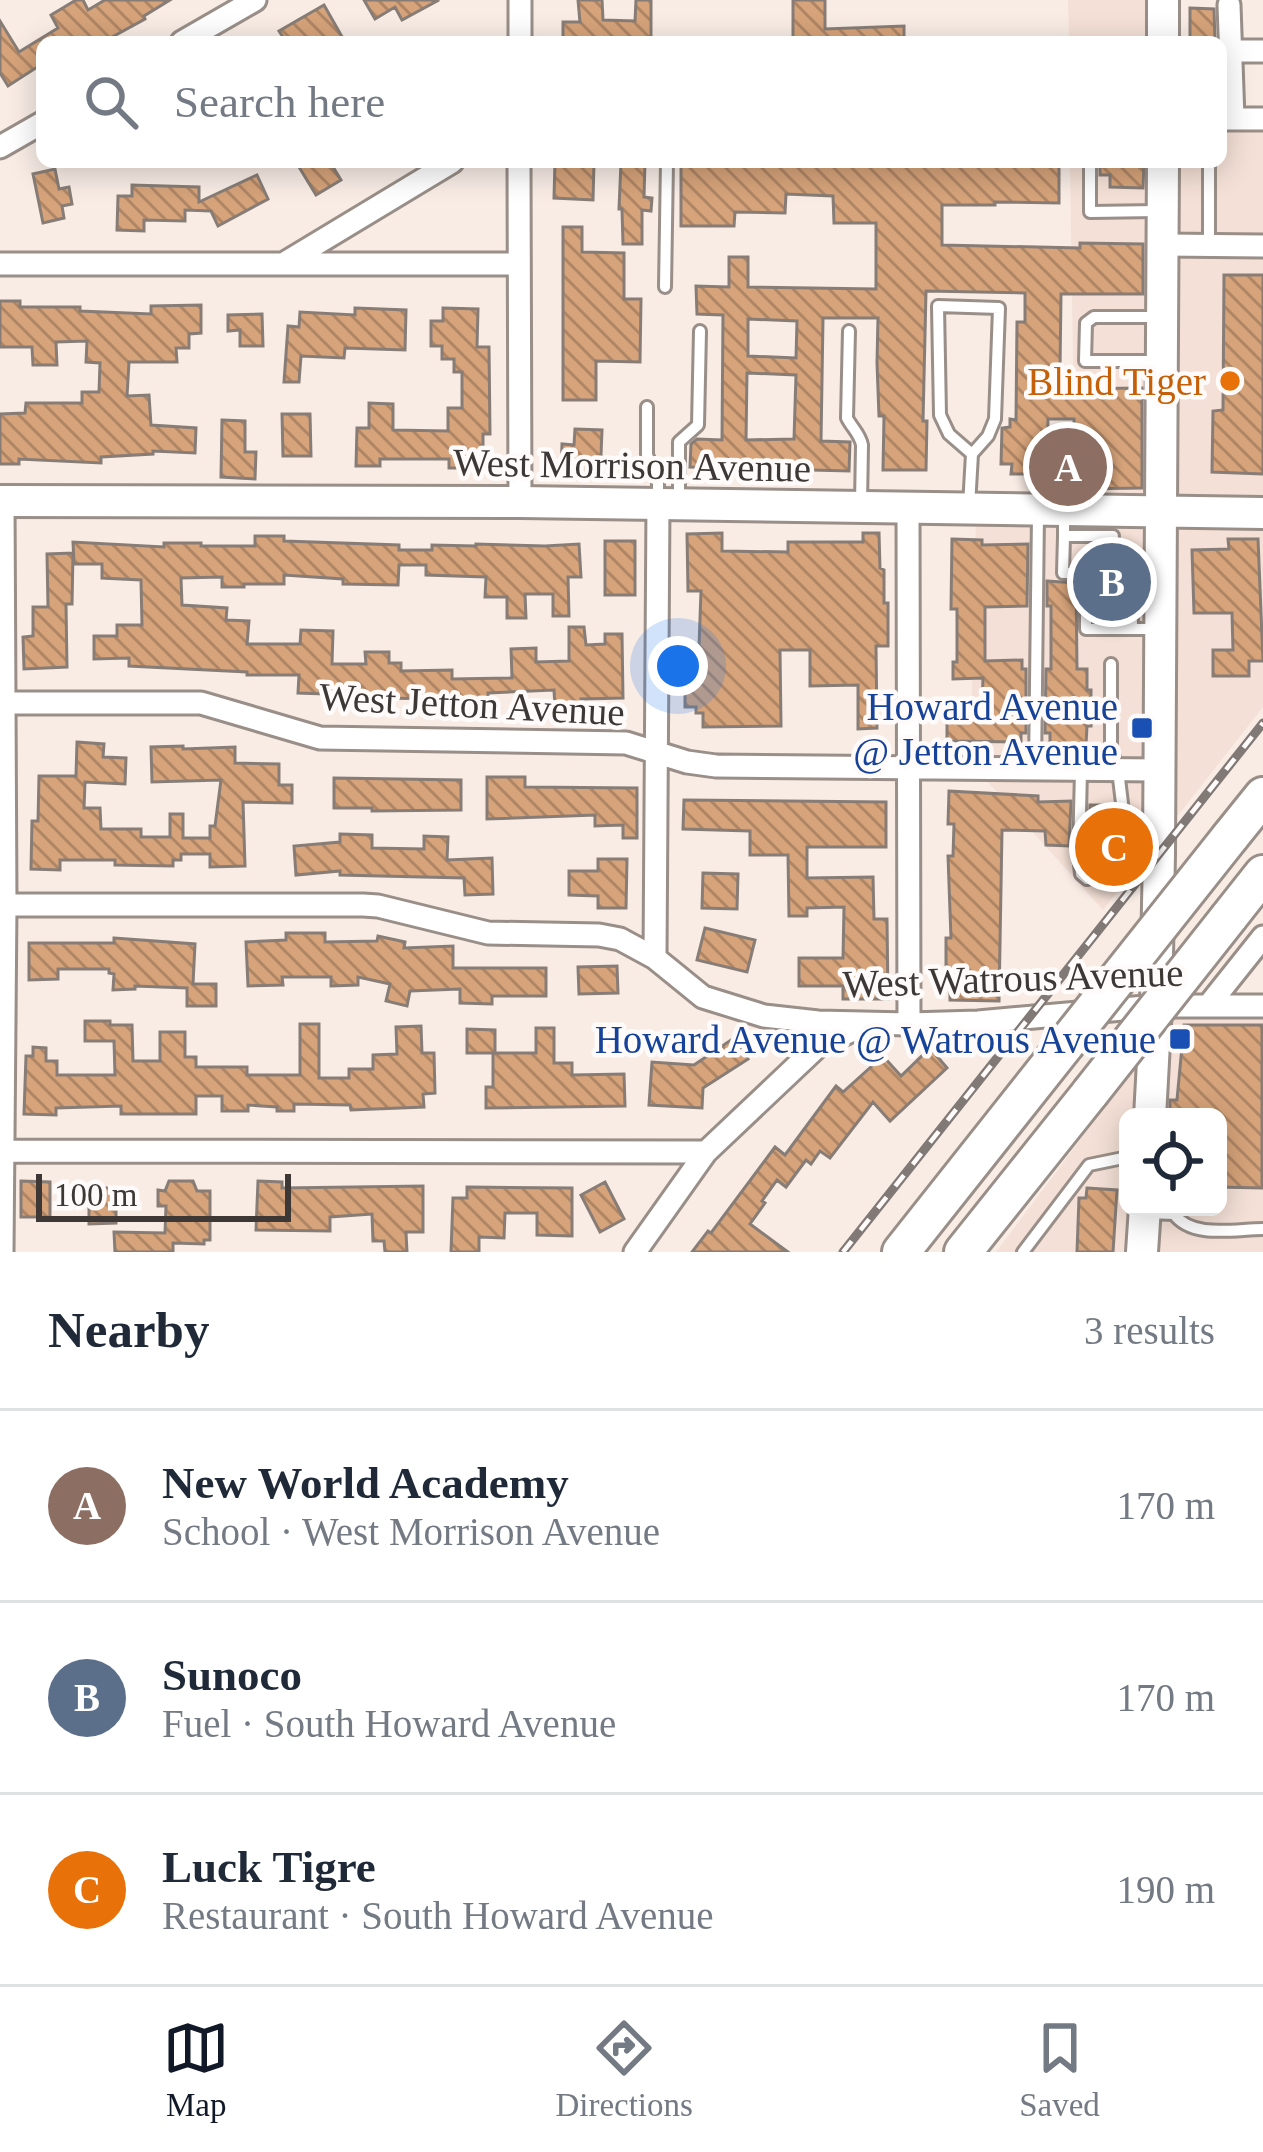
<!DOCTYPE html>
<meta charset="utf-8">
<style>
:root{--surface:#fff;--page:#f6f6f7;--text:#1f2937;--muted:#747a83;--line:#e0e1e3;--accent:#111827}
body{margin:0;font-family:"Times New Roman",serif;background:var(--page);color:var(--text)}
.controls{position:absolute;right:36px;bottom:36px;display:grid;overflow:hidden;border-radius:18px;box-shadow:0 6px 30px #0003}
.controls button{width:108px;height:108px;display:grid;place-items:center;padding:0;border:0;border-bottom:3px solid var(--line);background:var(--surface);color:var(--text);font:60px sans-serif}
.scale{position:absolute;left:36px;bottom:30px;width:255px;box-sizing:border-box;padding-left:12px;border:6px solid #3d3835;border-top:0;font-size:33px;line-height:42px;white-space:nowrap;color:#3d3835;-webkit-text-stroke:9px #fefbfa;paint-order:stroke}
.you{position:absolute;left:678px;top:666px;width:42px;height:42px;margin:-30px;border:9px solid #fff;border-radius:50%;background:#1a73e8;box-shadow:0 0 0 18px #1a73e833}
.badge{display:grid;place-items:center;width:78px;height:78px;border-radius:50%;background:var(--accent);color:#fff;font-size:39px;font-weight:700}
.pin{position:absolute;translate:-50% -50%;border:6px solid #fff;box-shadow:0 3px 12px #0006}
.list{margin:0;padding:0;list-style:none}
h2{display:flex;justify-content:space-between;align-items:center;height:156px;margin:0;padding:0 48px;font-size:51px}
h2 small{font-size:39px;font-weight:400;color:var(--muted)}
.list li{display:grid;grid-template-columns:78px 1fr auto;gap:36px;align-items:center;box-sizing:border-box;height:192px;padding:0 48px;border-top:3px solid var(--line)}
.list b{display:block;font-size:45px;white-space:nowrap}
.list p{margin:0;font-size:39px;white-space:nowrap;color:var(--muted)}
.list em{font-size:39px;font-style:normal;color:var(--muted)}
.icon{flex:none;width:66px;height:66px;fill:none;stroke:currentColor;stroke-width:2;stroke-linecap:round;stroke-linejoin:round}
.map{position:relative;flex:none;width:1263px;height:1252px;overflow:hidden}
.search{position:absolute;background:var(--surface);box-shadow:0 6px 30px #0003;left:36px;right:36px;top:36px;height:132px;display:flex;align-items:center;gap:30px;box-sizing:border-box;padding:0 42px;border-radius:18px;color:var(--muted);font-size:45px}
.sheet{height:732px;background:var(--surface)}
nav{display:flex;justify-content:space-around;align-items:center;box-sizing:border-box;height:168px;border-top:3px solid var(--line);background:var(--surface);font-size:33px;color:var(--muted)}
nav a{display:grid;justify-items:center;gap:6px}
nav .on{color:var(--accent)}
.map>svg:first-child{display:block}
</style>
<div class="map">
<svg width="1263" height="1252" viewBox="0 0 1263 1252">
<defs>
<pattern id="building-back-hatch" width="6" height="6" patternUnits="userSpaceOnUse" patternTransform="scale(3)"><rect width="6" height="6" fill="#d6a37a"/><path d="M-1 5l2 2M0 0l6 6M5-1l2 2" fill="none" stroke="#af8665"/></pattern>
</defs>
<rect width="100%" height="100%" fill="#f8ece5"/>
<!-- built -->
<path fill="#f4e0d6" d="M 1068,0 L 1154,0 L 1154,42 L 1069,42 Z
M 1221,128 L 1263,128 L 1263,236 L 1173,235 L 1172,162 L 1221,162 Z
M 1070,162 L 1154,162 L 1151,502 L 1075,501 Z
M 1172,255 L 1263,256 L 1263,504 L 1169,503 Z
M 976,519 L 1151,522 L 1151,760 L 970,759 Z
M 1169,522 L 1263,523 L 1263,707 L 1168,828 Z
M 985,779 L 1151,780 L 1150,850 L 1103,910 Z
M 1263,1015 L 1263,1252 L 1152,1252 L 1156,1207 L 1218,1207 L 1218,1117 L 1163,1117 L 1170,1016 Z
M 1144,1055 L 1141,1117 L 1128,1117 L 1128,1207 L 1135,1207 L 1133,1252 L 996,1252 Z"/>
<!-- building -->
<path fill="url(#building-back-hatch)" stroke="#877d76" stroke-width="3" fill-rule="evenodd" d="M 76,0 L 83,0 L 88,10 L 105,0 L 170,0 L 144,16 L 145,19 L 103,42 L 42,42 L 42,64 L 8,86 L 0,73 L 0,21 L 19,52 L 58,28 L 51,15 Z
M 364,0 L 439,0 L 402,20 L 395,7 L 375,19 Z
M 578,0 L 602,0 L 603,20 L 635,21 L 636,0 L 651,0 L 651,42 L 563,42 L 563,22 L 580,22 Z
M 793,0 L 825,0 L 825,29 L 904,26 L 904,42 L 793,42 Z
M 324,5 L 345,42 L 286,42 L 279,31 Z
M 1190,8 L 1214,9 L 1215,42 L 1190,42 Z
M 296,162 L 330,162 L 341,180 L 316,195 Z
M 555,162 L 594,163 L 593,200 L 554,198 Z
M 621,162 L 645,162 L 644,197 L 652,198 L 651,211 L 642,210 L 642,244 L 623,244 L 622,209 L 619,209 Z
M 681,162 L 1059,165 L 1059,203 L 995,202 L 995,205 L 942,205 L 942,245 L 1080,248 L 1080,243 L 1143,244 L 1143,294 L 1061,294 L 1060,369 L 1061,389 L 1142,388 L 1142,488 L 1075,489 L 1074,419 L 1048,419 L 1047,474 L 1011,474 L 1012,464 L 1001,464 L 1002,428 L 1010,427 L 1010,419 L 1016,420 L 1017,322 L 1025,322 L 1025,293 L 926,291 L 923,421 L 927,421 L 926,470 L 883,470 L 884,416 L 879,416 L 877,363 L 878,318 L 823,318 L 821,441 L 850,442 L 849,471 L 690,467 L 691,444 L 697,439 L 722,440 L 723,315 L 697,314 L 696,286 L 729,287 L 729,257 L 748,257 L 748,287 L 876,289 L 876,223 L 834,223 L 833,196 L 786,194 L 785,213 L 735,212 L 734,226 L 681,226 ZM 748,319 L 797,321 L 796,358 L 748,356 ZM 747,373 L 796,375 L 794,439 L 746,440 Z
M 1100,162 L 1144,162 L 1143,188 L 1110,187 L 1110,175 L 1100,175 Z
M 55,169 L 59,189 L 69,187 L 72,204 L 62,206 L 64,218 L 43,223 L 33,174 Z
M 257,175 L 268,199 L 218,226 L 211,211 L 185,210 L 185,221 L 144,220 L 144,231 L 117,230 L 118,196 L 132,196 L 132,185 L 199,187 L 199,202 Z
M 563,227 L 582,227 L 582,252 L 624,253 L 624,299 L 641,299 L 640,362 L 596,361 L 596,400 L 563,400 Z
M 1224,275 L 1263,275 L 1263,474 L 1212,472 L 1213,411 L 1223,410 Z
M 0,301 L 20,301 L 20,307 L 80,307 L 80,311 L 151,314 L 151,306 L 201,305 L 201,333 L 189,334 L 189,348 L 176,348 L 177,362 L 129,362 L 127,396 L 149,395 L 151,425 L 196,428 L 195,453 L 153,451 L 153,454 L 101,457 L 101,463 L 19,459 L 19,464 L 0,464 L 0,414 L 25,413 L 26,403 L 82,403 L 82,392 L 99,392 L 100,363 L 86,362 L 87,341 L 56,342 L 57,365 L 33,365 L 32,347 L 0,347 Z
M 355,308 L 406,310 L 405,350 L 345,348 L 344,358 L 301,356 L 299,382 L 284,382 L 288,326 L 299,327 L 300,312 L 355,315 Z
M 443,308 L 478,309 L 477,347 L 489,347 L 490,434 L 483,434 L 483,468 L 449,468 L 449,459 L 380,459 L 380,466 L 356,466 L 357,428 L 369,428 L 369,403 L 393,404 L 393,430 L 448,431 L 448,408 L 462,408 L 462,372 L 454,372 L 454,359 L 442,359 L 442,346 L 431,346 L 431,321 L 443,321 Z
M 262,314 L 263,346 L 240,346 L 240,330 L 228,331 L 228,315 Z
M 282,414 L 310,414 L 311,456 L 283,456 Z
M 222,420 L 245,421 L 245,452 L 256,452 L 255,479 L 221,477 Z
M 575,429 L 602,430 L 600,480 L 561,478 L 562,444 L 574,445 Z
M 722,533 L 722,551 L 788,552 L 788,542 L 863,542 L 863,533 L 879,533 L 880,568 L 884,570 L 884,603 L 888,603 L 888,646 L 876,646 L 877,728 L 858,729 L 858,685 L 810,686 L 810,650 L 780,650 L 781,726 L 703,727 L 703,713 L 696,713 L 696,707 L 685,707 L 685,680 L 696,680 L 698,674 L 701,591 L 688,591 L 687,534 Z
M 255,536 L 284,536 L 284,541 L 399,545 L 399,550 L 432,550 L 432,545 L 476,546 L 476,544 L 545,546 L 579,544 L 581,577 L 568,577 L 569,616 L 553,616 L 553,594 L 525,594 L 526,618 L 507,618 L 507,597 L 485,597 L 486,577 L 426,575 L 426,565 L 399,565 L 398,585 L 343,584 L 343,579 L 284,575 L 284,584 L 244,584 L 244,587 L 222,587 L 222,577 L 181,578 L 182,605 L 227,608 L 226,620 L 249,621 L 247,644 L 300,644 L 301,630 L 333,631 L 332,664 L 366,664 L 365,652 L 389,652 L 389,663 L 401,663 L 401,671 L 452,670 L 452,679 L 512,678 L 511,649 L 536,648 L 536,662 L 569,661 L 569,627 L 584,627 L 586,645 L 605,644 L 605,634 L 622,634 L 623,698 L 581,699 L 581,707 L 555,708 L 554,690 L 488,693 L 488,699 L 355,698 L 355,695 L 298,693 L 299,675 L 247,675 L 247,672 L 129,666 L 129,658 L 94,659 L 94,636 L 117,636 L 117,625 L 142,625 L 141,580 L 102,578 L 102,564 L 74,564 L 73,542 L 164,547 L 164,543 L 201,543 L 201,546 L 255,546 Z
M 952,539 L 982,540 L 982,545 L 1028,544 L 1027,606 L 985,607 L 985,661 L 1022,660 L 1022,669 L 1026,669 L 1026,733 L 1021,733 L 1021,742 L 947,741 L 947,706 L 982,707 L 983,678 L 953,679 L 953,662 L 957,662 L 957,609 L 951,609 Z
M 1228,539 L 1258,539 L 1263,661 L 1249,661 L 1249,676 L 1213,676 L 1213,650 L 1233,650 L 1232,613 L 1194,613 L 1192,550 L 1229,549 Z
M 605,541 L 635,541 L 635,595 L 605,595 Z
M 1096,551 L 1122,551 L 1122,619 L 1096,619 Z
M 73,553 L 72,604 L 66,604 L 67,667 L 24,669 L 23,637 L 33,636 L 33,607 L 48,607 L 47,554 Z
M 1047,581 L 1076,583 L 1077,669 L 1087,669 L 1087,690 L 1091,690 L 1091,726 L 1087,726 L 1086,745 L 1050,744 L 1050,733 L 1045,733 L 1046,669 L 1051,669 L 1051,606 L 1047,606 Z
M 77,742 L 104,744 L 103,757 L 126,758 L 125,784 L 85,782 L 84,808 L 100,808 L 101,829 L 141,829 L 141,837 L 170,837 L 170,814 L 183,814 L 183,838 L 210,838 L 210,826 L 215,826 L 221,780 L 152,782 L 151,747 L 183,746 L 183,749 L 235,747 L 235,763 L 279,764 L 279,785 L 292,785 L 292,803 L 243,802 L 245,866 L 210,867 L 210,854 L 181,854 L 181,860 L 173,860 L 173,866 L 115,865 L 115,860 L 60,860 L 60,870 L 31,869 L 32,821 L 38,821 L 39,776 L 76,776 Z
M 487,777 L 525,777 L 525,787 L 637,788 L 637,838 L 623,838 L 623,825 L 595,826 L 595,815 L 487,819 Z
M 334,778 L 461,780 L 461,810 L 372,811 L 372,808 L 334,808 Z
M 949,791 L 1038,796 L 1038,802 L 1071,801 L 1069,846 L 1046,845 L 1045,831 L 1002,830 L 999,1001 L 950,1000 L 950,980 L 946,980 L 946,938 L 951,938 L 948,856 L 953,856 L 954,824 L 948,824 Z
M 684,800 L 886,802 L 886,847 L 807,847 L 807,878 L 873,877 L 874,919 L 887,919 L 888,999 L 843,999 L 843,986 L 799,986 L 799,958 L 843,958 L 844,907 L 807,908 L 807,916 L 789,916 L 788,855 L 750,855 L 750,831 L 683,829 Z
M 1090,805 L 1109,805 L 1109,827 L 1115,827 L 1117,844 L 1111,857 L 1097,856 L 1098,846 L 1089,846 Z
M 340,834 L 372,835 L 372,848 L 424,849 L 424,836 L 448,837 L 447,860 L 492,858 L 493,894 L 465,895 L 464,878 L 340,875 L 340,871 L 296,875 L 294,846 L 340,842 Z
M 598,859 L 627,859 L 626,908 L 598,908 L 598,896 L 569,895 L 569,871 L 598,871 Z
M 703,873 L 738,874 L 737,909 L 702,908 Z
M 705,928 L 755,940 L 747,972 L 697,960 Z
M 286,933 L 325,933 L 325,942 L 377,941 L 378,936 L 405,942 L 404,948 L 453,946 L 453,968 L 546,968 L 546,996 L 492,996 L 492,1004 L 460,1003 L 460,989 L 410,991 L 407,1006 L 386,1001 L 390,984 L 358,977 L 358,985 L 331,986 L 331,977 L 282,977 L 283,985 L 248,986 L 246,942 L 286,940 Z
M 114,938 L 195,944 L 193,984 L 216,984 L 216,1006 L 187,1006 L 187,988 L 135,986 L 135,989 L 113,990 L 114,974 L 109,973 L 109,969 L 58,969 L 58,979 L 29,980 L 29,943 L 114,943 Z
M 617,966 L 618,993 L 579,994 L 578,967 Z
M 85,1021 L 110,1021 L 110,1025 L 132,1025 L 133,1061 L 160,1061 L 160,1032 L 185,1032 L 185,1057 L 196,1057 L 196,1067 L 247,1067 L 247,1075 L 300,1075 L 300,1024 L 319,1024 L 319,1078 L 349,1078 L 349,1069 L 373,1069 L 373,1055 L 397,1054 L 396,1027 L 421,1026 L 422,1053 L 434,1053 L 435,1093 L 423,1094 L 424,1107 L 351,1110 L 350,1105 L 294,1104 L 294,1111 L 277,1111 L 277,1107 L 248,1105 L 248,1111 L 222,1111 L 222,1096 L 196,1096 L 196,1114 L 121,1114 L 121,1106 L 56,1108 L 56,1115 L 24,1114 L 26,1056 L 33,1056 L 33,1047 L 46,1048 L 46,1061 L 57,1061 L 57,1075 L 115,1075 L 114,1041 L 85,1041 Z
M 1184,1025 L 1262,1025 L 1262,1188 L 1218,1187 L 1218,1117 L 1170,1117 L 1170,1100 L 1177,1100 Z
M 536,1028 L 554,1028 L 554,1063 L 572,1063 L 572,1075 L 624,1074 L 625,1106 L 486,1108 L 486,1087 L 493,1087 L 493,1053 L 467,1053 L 467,1029 L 495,1030 L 495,1053 L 536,1053 Z
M 734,1038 L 748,1059 L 703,1088 L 702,1108 L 649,1105 L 652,1062 L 694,1065 Z
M 930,1048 L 947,1068 L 890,1121 L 873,1102 L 830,1158 L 820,1151 L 811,1164 L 806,1160 L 786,1187 L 777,1180 L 762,1201 L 765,1203 L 750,1224 L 788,1252 L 692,1252 L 708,1231 L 711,1233 L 775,1147 L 785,1155 L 836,1086 L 843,1092 L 883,1056 L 901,1076 Z
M 21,1181 L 50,1182 L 50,1217 L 21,1217 Z
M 169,1181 L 193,1181 L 197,1191 L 210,1191 L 210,1240 L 204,1240 L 204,1244 L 173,1243 L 173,1252 L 115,1252 L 114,1232 L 165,1233 L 166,1206 L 158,1206 L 158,1190 L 165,1191 Z
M 258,1181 L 282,1182 L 282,1188 L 423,1186 L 423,1232 L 406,1232 L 407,1252 L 385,1252 L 384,1241 L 373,1241 L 372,1214 L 330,1217 L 330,1231 L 256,1230 Z
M 605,1182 L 624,1219 L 600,1232 L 581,1195 Z
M 467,1187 L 572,1188 L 572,1236 L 537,1235 L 537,1213 L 505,1213 L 504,1238 L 479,1237 L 479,1252 L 451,1252 L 453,1198 L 467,1198 Z
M 89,1188 L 116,1188 L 116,1223 L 89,1224 Z
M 1087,1188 L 1117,1190 L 1113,1252 L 1077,1252 L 1079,1198 L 1086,1198 Z"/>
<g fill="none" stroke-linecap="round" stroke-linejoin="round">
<!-- lane casing -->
<g stroke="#998e88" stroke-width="16">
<path id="lane" d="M 1090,162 L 1090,212 L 1157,211
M 1209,162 L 1209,245
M 665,287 L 667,162
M 1157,317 L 1094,317 L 1086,323 L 1085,361 L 1158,361
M 849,331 L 847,418 C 852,428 860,434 862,445 L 861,504
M 647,407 L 647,455 L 658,480 L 658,502
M 679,499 L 679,442 L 698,425 L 700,331
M 969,506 L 972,454 L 988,436 L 995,419 L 999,308 L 938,306 L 940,415 L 949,434 L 972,454
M 1064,511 L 1064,536 L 1113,536
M 1064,536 L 1063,573 L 1086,573 L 1086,629 L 1156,629
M 1132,629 L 1131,561 L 1156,561
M 1035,769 L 1038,514
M 1081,770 L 1079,855 L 1081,874 L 1087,879 L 1107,874 L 1120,862 L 1127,845 L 1118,770 L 1111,748 L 1111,664
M 1147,1213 L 1174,1214 C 1192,1239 1235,1229 1263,1229
M 1023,1252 L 1089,1165 L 1128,1157"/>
</g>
<!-- street casing -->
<g stroke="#998e88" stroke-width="27">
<path id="street" d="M 1229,5 L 1233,119
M 182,42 L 255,0
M 520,42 L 520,0
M 1231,51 L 1263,51
M 1222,119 L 1263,119
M 0,147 L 42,123
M 519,162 L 520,502
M 1164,245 L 1263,246
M 0,264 L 519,264
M 283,264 L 452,162
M 908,508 L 909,1024
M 0,703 L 201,703 L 320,738 L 626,743 L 687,762 L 716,766 L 1159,770
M 0,905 L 363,905 L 378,906 L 488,933 L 599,935 L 620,939 L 655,958 L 703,997 L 764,1016 L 818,1022 L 909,1024 L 978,1022 L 1156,1006 L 1263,1006
M 655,958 L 658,505
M 1208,1006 L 1263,937
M 0,1151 L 706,1152
M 2,1252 L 5,905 L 3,501
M 635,1252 L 706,1152 L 818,1046 L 864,1025"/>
</g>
<!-- secondary casing -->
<g stroke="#998e88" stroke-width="36">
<path id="secondary" d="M 1163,42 L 1163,0
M 0,501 L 520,502 L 1263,513
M 1150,1117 L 1156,1006 L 1159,854 L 1163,162
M 1142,1252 L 1145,1207"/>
</g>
<!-- highway casing -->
<g stroke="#998e88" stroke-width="42">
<path id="highway" d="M 1230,837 L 1263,796
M 1229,917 L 1263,874
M 901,1252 L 1065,1045
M 963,1252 L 1090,1093"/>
</g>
<!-- lane -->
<use href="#lane" stroke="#fff" stroke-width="10"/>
<!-- street -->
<use href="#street" stroke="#fff" stroke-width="21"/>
<!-- secondary -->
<use href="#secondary" stroke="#fff" stroke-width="30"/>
<!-- highway -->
<use href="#highway" stroke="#fff" stroke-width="36"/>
<!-- rail casing -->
<g stroke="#817975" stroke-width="9">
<path id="rail" d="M 843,1252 L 1263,723"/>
</g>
<!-- rail -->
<use href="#rail" stroke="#fefbfa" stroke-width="4.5" stroke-dasharray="14" stroke-linecap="butt"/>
<!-- highway-bridge casing -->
<g stroke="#998e88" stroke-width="42" stroke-linecap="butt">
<path id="highway-bridge" d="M 1065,1045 L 1230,837
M 1090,1093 L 1229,917"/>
</g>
<!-- highway-bridge -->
<use href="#highway-bridge" stroke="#fff" stroke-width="36"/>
</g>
<!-- markers -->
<circle fill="#e8710a" stroke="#fefbfa" stroke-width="4.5" cx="1230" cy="381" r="12"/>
<g fill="#1a4fb4" stroke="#fefbfa" stroke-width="4.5">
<rect x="1130" y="716" width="24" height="24" rx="6"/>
<rect x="1168" y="1027" width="24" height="24" rx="6"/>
</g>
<g text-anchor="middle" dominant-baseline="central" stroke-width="9" stroke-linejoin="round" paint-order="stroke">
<!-- food labels -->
<g font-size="39" fill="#c56008" stroke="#fefbfa" text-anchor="end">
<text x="1206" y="381">Blind Tiger</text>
</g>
<!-- street labels -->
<g font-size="39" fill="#3d3835" stroke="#fefbfa">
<text transform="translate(632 465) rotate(1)">West Morrison Avenue</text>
<text transform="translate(472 704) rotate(3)">West Jetton Avenue</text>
<text transform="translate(1013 978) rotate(-2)">West Watrous Avenue</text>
</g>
<!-- transit labels -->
<g font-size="39" fill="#164399" stroke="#fefbfa" text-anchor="end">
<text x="1118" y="706">Howard Avenue<tspan x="1118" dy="45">@ Jetton Avenue</tspan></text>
<text x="1156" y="1039">Howard Avenue @ Watrous Avenue</text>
</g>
</g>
</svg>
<div class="controls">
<button><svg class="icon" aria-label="locate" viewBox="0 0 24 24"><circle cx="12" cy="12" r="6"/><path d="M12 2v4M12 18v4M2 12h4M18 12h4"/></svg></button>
</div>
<div class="scale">100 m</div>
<div class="you"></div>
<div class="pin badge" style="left:1068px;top:467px;background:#8d6e63">A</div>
<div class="pin badge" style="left:1112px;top:582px;background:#5c6f8a">B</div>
<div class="pin badge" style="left:1114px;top:847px;background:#e8710a">C</div>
<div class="search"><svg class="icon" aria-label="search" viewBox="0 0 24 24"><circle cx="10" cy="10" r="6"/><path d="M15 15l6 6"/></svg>Search here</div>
</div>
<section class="sheet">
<h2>Nearby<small>3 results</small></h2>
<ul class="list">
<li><span class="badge" style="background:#8d6e63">A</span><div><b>New World Academy</b><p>School · West Morrison Avenue</p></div><em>170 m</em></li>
<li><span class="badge" style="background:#5c6f8a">B</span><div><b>Sunoco</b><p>Fuel · South Howard Avenue</p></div><em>170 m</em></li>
<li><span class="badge" style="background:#e8710a">C</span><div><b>Luck Tigre</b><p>Restaurant · South Howard Avenue</p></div><em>190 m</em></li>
</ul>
</section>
<nav>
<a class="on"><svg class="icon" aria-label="map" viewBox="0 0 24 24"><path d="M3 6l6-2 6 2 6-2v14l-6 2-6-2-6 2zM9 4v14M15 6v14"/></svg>Map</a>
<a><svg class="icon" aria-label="directions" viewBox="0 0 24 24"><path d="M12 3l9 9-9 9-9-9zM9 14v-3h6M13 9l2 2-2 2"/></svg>Directions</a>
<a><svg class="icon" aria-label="saved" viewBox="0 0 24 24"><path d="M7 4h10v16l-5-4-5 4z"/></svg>Saved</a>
</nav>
